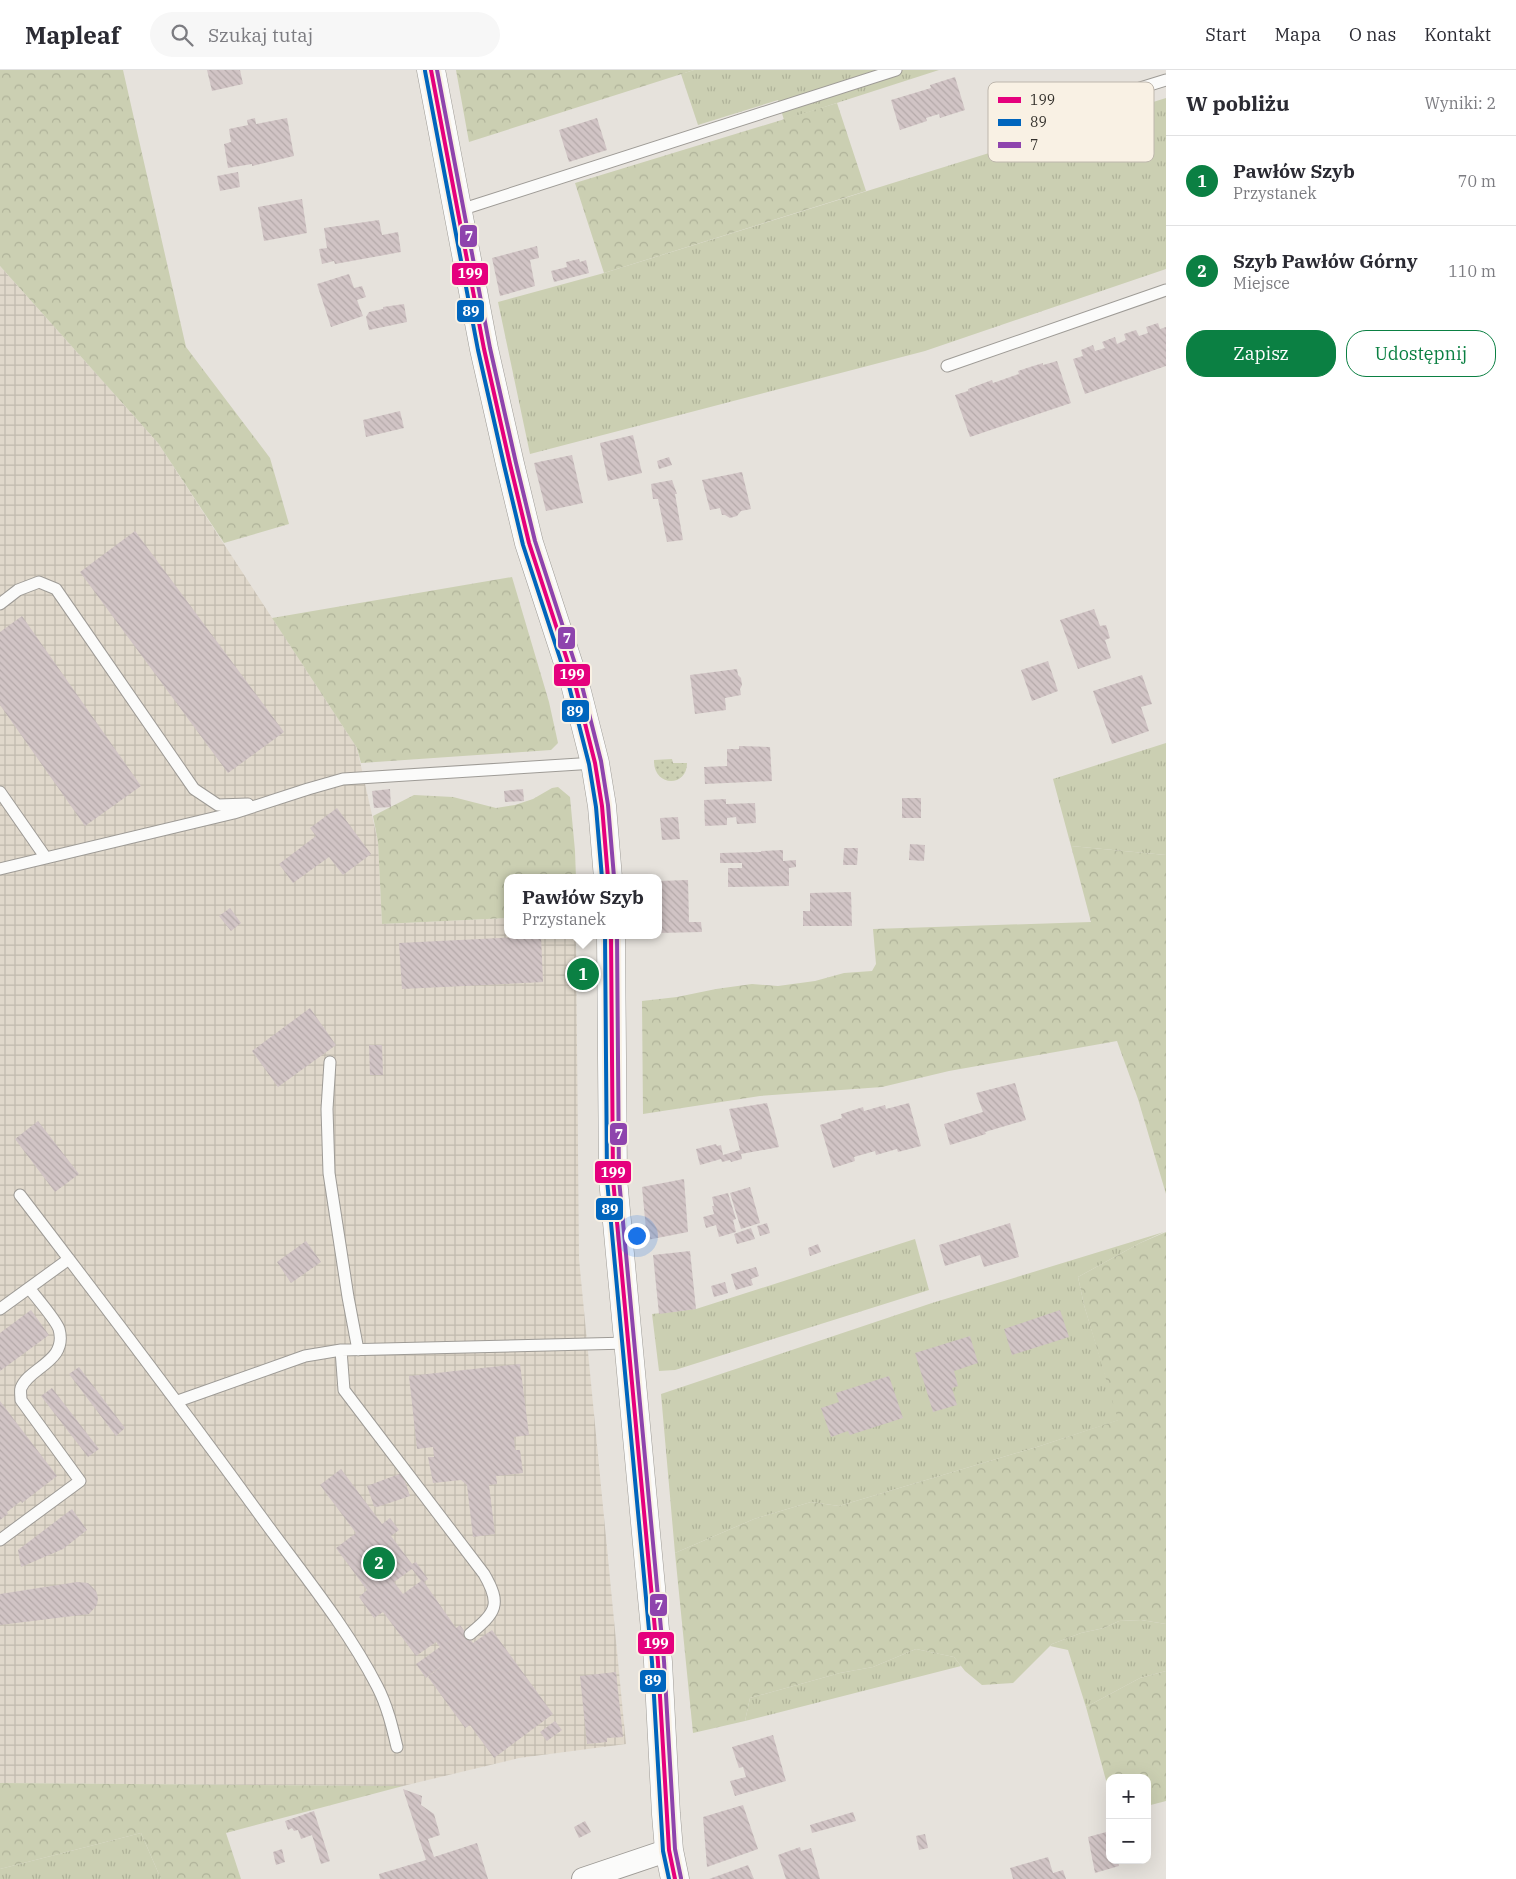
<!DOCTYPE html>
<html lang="pl">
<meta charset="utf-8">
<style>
:root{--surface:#fff;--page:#f7f7f7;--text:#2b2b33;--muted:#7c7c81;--line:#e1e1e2;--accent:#0b8043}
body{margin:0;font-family:"IBM Plex Serif",serif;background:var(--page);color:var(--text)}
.controls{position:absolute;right:15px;bottom:15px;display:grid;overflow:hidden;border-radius:10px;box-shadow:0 5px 20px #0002}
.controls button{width:45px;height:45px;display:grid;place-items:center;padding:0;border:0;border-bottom:1px solid var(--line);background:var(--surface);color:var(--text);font:25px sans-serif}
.you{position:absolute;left:636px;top:1165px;width:18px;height:18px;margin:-12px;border:4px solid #fff;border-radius:50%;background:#1a73e8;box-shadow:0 0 0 8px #1a73e833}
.badge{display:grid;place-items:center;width:32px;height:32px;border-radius:50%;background:var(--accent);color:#fff;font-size:16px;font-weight:700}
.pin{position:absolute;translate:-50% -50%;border:2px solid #fff;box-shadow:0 1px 5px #0006}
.popup{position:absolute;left:504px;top:804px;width:158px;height:65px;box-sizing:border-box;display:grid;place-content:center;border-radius:10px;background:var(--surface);filter:drop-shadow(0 1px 4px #0005);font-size:16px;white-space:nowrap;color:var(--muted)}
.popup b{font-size:19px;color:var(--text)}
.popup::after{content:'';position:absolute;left:50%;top:100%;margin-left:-10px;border:10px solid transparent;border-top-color:var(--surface)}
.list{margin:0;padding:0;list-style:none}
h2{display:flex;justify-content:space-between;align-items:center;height:65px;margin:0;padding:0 20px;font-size:21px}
h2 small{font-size:16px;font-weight:400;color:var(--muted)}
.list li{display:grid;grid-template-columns:32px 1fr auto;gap:15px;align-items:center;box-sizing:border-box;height:90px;padding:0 20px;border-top:1px solid var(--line)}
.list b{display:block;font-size:19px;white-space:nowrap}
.list p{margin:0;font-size:16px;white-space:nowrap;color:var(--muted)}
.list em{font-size:16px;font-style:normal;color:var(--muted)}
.actions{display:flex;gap:10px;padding:15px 20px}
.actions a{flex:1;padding:11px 0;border:1px solid var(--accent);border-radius:20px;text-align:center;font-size:18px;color:var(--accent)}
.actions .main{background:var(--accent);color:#fff}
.icon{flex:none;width:28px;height:28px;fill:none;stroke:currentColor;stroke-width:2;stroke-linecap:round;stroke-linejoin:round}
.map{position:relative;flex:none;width:1166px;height:1809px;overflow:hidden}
header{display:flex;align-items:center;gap:30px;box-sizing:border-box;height:70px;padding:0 25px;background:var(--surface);border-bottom:1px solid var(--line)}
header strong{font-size:24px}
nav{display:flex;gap:28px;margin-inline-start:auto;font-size:18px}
.search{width:350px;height:45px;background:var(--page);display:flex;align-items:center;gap:12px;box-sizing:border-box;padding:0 18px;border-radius:28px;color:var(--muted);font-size:19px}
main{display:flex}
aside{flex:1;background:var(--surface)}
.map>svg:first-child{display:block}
</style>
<header>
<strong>Mapleaf</strong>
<div class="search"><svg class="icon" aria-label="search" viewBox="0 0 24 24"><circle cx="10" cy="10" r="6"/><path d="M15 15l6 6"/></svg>Szukaj tutaj</div>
<nav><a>Start</a><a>Mapa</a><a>O nas</a><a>Kontakt</a></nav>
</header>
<main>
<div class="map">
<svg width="1166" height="1809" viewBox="0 0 1166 1809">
<defs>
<pattern id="industrial-grid" width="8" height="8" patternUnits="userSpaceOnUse" patternTransform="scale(1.25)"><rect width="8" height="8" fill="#e0d8cb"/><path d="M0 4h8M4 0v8" fill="none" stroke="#c1baae"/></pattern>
<pattern id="grass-tufts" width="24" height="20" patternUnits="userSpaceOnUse" patternTransform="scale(1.25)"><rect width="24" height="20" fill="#cbcfb2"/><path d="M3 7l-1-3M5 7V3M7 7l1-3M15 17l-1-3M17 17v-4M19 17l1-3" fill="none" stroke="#afb299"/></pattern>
<pattern id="forest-crowns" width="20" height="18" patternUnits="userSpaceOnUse" patternTransform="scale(1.25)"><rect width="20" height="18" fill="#cbcfb2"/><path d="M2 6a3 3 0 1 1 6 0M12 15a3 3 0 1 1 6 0" fill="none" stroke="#afb299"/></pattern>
<pattern id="garden-dots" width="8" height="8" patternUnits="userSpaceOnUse" patternTransform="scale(1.25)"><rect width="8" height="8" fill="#cbcfb2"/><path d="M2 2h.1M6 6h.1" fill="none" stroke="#afb299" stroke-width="1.8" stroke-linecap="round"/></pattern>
<pattern id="building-back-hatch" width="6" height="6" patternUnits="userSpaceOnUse" patternTransform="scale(1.25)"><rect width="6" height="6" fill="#d1c4c5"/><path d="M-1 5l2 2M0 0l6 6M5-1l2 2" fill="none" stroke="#b4a9a9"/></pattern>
</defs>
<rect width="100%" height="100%" fill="#e6e2dc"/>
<!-- industrial -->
<path fill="url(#industrial-grid)" d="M 0,196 L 158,373 L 357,678 L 378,772 L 382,854 L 508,848 L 508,865 L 576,865 L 579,1189 L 626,1674 L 519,1688 L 403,1716 L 0,1713 Z"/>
<!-- grass -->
<path fill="url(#grass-tufts)" d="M 694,0 L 939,0 L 784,50 L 778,30 L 698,55 L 681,4 Z
M 1166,28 L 1166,199 L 925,281 L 530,384 L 498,232 L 604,203 Z
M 1166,673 L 1166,785 L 1071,776 L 1053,709 Z
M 1164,1162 L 1140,1173 L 1078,1207 L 1084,1235 L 1119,1350 L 1040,1376 L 839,1436 L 811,1432 L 754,1449 L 675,1483 L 661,1324 L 932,1233 Z
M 915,1169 L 929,1220 L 675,1300 L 659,1301 L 652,1244 L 696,1239 Z
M 1141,1550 L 1166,1554 L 1166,1601 L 1140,1608 L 1086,1637 L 1068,1580 L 1050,1576 L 1052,1574 L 1081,1563 L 1104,1558 L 1119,1551 Z
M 916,1579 L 954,1587 L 961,1596 L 745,1651 L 750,1628 L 840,1603 L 873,1597 Z
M 141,1763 L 161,1809 L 0,1809 L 0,1799 Z"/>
<!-- forest -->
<path fill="url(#forest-crowns)" d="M 0,0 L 123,0 L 186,277 L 270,388 L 289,454 L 224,473 L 158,373 L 0,196 Z
M 456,0 L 694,0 L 469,72 Z
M 837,33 L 866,121 L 604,203 L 575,113 Z
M 512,507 L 549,632 L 558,673 L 551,680 L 361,693 L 357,678 L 272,548 Z
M 558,717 L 570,727 L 575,781 L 576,808 L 508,808 L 508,848 L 382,854 L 378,772 L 373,746 L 414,725 L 453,727 L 496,738 L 515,735 L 533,729 L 552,718 Z
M 1071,776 L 1166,785 L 1166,1124 L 1138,1029 L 1117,971 L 949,1001 L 882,1017 L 760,1026 L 643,1044 L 642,931 L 677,927 L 716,919 L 752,914 L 778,916 L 815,911 L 844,903 L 872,901 L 876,894 L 873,859 L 1091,852 Z
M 1166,1162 L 1166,1554 L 1141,1550 L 1119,1551 L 1104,1558 L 1081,1563 L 1052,1574 L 1013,1613 L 982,1615 L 965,1601 L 954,1587 L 916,1579 L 873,1597 L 840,1603 L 750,1628 L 745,1651 L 693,1663 L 675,1483 L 754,1449 L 811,1432 L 839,1436 L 1040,1376 L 1118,1350 L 1084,1235 L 1078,1207 L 1140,1173 Z
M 1166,1601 L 1166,1731 L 1147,1736 L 1147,1708 L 1110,1708 L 1110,1725 L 1086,1637 L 1140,1608 Z
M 0,1713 L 403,1716 L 226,1763 L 241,1809 L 161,1809 L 141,1763 L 0,1799 Z"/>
<!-- garden -->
<path fill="url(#garden-dots)" d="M 672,689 L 673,693 L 687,693 C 687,718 653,717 654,690 Z"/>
<!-- building -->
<path fill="url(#building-back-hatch)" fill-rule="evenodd" d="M 207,0 L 240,0 L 243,14 L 212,21 Z
M 955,7 L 965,40 L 940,48 L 939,44 L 926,48 L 927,51 L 900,60 L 891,30 L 931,18 L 930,15 Z
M 255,48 L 256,54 L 287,48 L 294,86 L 252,96 L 252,94 L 228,98 L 224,74 L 231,72 L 229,59 L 248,55 L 247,50 Z
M 597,48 L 607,80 L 569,92 L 559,60 Z
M 238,102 L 240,117 L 220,121 L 217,106 Z
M 302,129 L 307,163 L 264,171 L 258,137 Z
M 379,150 L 382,165 L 398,162 L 401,182 L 335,194 L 334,191 L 322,194 L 319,179 L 327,178 L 324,158 Z
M 537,176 L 539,188 L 530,190 L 535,216 L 500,226 L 492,188 Z
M 579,189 L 580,192 L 586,190 L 589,203 L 554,212 L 551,201 L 567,197 L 566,192 Z
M 349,204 L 354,218 L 362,216 L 366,227 L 357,230 L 363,246 L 331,257 L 317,214 Z
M 404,234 L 407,252 L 369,260 L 366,247 L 369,242 L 383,239 L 383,237 Z
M 1158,253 L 1160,259 L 1166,257 L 1166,296 L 1085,324 L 1073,289 L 1083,286 L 1081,280 L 1093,275 L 1095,281 L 1105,278 L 1102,272 L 1115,267 L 1117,274 L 1126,270 L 1124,264 L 1136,260 L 1139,266 L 1148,263 L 1146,257 Z
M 1057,291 L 1071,333 L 970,367 L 955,325 L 968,321 L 968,319 L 992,310 L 993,313 L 1019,304 L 1018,301 L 1030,297 L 1043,293 L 1043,295 Z
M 400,341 L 404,358 L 366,367 L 363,350 Z
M 633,365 L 642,403 L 608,411 L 600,373 Z
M 572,385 L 583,433 L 546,441 L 534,393 Z
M 669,387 L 672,395 L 659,399 L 657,391 Z
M 742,402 L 751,439 L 741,441 L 737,446 L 730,448 L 725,445 L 722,445 L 720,438 L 710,440 L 702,410 Z
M 672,410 L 677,424 L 675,424 L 683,470 L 667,472 L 658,429 L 653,429 L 651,414 Z
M 135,461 L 284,662 L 228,703 L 80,502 Z
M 1094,539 L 1100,556 L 1106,555 L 1110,568 L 1105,570 L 1111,588 L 1078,599 L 1060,550 Z
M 22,546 L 141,716 L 85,756 L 0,635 L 0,562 Z
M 1048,591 L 1058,621 L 1032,631 L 1021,600 Z
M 737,599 L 738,605 L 741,608 L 742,615 L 740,619 L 741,625 L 725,628 L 726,640 L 695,644 L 690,605 Z
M 1142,605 L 1152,634 L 1141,637 L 1149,661 L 1112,674 L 1093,621 Z
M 739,676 L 770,677 L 772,711 L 705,714 L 704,697 L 727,696 L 727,679 L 739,679 Z
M 390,719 L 391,737 L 374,738 L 372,721 Z
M 523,719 L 524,731 L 505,732 L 504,721 Z
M 902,728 L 921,728 L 921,748 L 902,748 Z
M 726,729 L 726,734 L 755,733 L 756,753 L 737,754 L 736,747 L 727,748 L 727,755 L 705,756 L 704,730 Z
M 337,738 L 371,784 L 343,805 L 329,787 L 293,813 L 279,794 L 316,766 L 310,758 Z
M 678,747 L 680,769 L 662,770 L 660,748 Z
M 910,774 L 925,775 L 924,791 L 909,790 Z
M 844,778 L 858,778 L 857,795 L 843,795 Z
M 783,780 L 783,791 L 796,790 L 796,797 L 789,798 L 789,816 L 728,817 L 728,798 L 742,798 L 742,793 L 720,793 L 720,783 L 761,782 L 761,781 Z
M 688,810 L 689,852 L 701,852 L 702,862 L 658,863 L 658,811 Z
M 851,822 L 852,856 L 803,856 L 803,841 L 810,841 L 810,823 Z
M 230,838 L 241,853 L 231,861 L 219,846 Z
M 541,866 L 543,912 L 402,919 L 399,873 Z
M 310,938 L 336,975 L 278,1017 L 252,981 Z
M 369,975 L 382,975 L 383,1005 L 370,1005 Z
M 1015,1013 L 1026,1050 L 985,1062 L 986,1064 L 950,1075 L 944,1054 L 983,1042 L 976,1023 Z
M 767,1033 L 779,1077 L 741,1084 L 742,1089 L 731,1092 L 730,1090 L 722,1092 L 721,1089 L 700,1095 L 696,1079 L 716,1074 L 717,1076 L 721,1075 L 723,1085 L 740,1080 L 729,1039 Z
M 909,1033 L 921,1076 L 898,1082 L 897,1079 L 876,1085 L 875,1081 L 854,1087 L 855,1091 L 833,1098 L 820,1055 L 842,1048 L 841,1044 L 863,1037 L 864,1041 L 885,1035 L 886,1039 Z
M 38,1051 L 79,1104 L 55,1122 L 15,1069 Z
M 684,1109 L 688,1162 L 647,1170 L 642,1117 Z
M 750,1117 L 760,1153 L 741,1159 L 730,1123 Z
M 728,1123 L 736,1149 L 733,1150 L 736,1162 L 719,1167 L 716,1155 L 706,1158 L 703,1147 L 714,1144 L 712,1136 L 714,1136 L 712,1127 Z
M 767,1153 L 770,1163 L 760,1166 L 757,1156 Z
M 1010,1153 L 1019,1187 L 984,1197 L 980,1185 L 945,1196 L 939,1175 Z
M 751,1158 L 755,1169 L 737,1174 L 734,1164 Z
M 306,1171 L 321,1192 L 291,1213 L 277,1192 Z
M 818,1174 L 821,1182 L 810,1186 L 808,1178 Z
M 690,1181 L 696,1239 L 659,1244 L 653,1185 Z
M 756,1197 L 759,1206 L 751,1209 L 753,1215 L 736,1220 L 731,1204 Z
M 725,1212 L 728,1223 L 714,1227 L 711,1216 Z
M 31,1240 L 49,1265 L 0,1301 L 0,1263 Z
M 1060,1240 L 1069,1267 L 1012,1285 L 1004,1259 Z
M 970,1266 L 978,1293 L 954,1301 L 958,1316 L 952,1318 L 957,1335 L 933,1342 L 915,1283 Z
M 520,1294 L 529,1365 L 514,1367 L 515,1380 L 520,1380 L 523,1403 L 496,1406 L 497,1414 L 489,1415 L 495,1464 L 473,1467 L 467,1415 L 461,1410 L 433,1413 L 428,1387 L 434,1387 L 433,1377 L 417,1379 L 409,1306 Z
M 79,1297 L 125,1358 L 116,1366 L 69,1304 Z
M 889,1306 L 903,1348 L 850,1365 L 848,1361 L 831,1367 L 821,1338 L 839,1332 L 836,1323 Z
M 52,1318 L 99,1379 L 88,1387 L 41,1326 Z
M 0,1331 L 57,1406 L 22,1433 L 21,1431 L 7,1442 L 8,1444 L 0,1450 Z
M 341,1399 L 382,1454 L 390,1448 L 399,1460 L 391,1466 L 412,1494 L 416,1492 L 428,1509 L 424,1512 L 456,1558 L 460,1555 L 473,1573 L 492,1560 L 553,1644 L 494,1688 L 470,1655 L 465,1658 L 428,1607 L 449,1590 L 426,1608 L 416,1594 L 440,1577 L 436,1572 L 416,1586 L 383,1542 L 374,1548 L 359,1527 L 367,1520 L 336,1478 L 356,1463 L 320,1415 ZM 412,1499 L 421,1511 L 403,1524 L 394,1512 Z
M 402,1403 L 410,1426 L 377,1437 L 374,1436 L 367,1416 Z
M 72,1439 L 87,1460 L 63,1479 L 21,1497 L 18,1480 Z
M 77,1512 L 88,1513 L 96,1521 L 98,1528 L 97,1535 L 89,1544 L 0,1555 L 0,1524 Z
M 616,1602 L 623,1667 L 607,1668 L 607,1672 L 587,1674 L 580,1606 Z
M 555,1651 L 562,1660 L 547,1671 L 540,1662 Z
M 773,1665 L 786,1711 L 735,1726 L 730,1711 L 746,1707 L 743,1697 L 739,1698 L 732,1677 Z
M 403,1719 L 422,1726 L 421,1735 L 434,1744 L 440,1765 L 428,1769 L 434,1787 L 477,1773 L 488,1809 L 380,1809 L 379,1804 L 426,1790 Z
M 743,1735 L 758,1779 L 707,1797 L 703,1747 Z
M 314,1741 L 330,1791 L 321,1794 L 312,1765 L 301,1769 L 298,1760 L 294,1761 L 292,1758 L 288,1760 L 285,1751 Z
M 853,1742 L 856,1751 L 812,1763 L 810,1755 Z
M 585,1751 L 591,1762 L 579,1768 L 574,1757 Z
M 1110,1761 L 1110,1790 L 1123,1791 L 1118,1792 L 1119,1796 L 1095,1803 L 1088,1767 Z
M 925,1764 L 928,1778 L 919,1780 L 916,1766 Z
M 800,1777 L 801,1781 L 811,1778 L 820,1809 L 786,1809 L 778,1785 Z
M 282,1779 L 285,1792 L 276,1795 L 273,1782 Z
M 1048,1787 L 1053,1803 L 1063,1800 L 1066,1809 L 1013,1809 L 1010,1798 Z
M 748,1795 L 754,1809 L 709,1809 Z"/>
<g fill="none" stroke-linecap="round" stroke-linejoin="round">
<!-- service casing -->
<g stroke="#9e9b96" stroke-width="13">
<path id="service" d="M 1004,60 L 1166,10
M 457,141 L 896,0
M 947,296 L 1166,220
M 0,534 L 18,520 L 39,512 L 56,519 L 194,719 L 218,735 L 248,734
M 0,722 L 46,788
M 0,799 L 234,743 L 308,719 L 343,709 L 595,693
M 330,992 L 327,1039 L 329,1103 L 348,1227 L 358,1280
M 20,1125 C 102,1232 183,1339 262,1448 C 302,1503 346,1556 377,1616 C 387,1635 392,1656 397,1677
M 0,1239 L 69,1189
M 341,1280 L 344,1320 L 484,1504 C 502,1535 496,1542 470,1564
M 178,1331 L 305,1286 L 341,1280 L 628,1273
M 0,1470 L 80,1411 L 21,1330 C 21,1326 20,1321 21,1318 C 29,1297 68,1292 59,1259 C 56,1250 36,1227 29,1218"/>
</g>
<!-- minor casing -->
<g stroke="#9e9b96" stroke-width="24">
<path id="minor" d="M 583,1809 L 669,1780"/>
</g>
<!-- tertiary casing -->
<g stroke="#9e9b96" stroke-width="29">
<path id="tertiary" d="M 431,0 L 484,279 L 510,394 L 529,473 L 575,614 L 595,693 L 602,736 L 608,808
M 611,865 L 613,1109 L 658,1592 L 666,1744 L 669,1780 L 675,1809"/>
</g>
<!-- service -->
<use href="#service" stroke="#fbfbfa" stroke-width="11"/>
<!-- minor -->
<use href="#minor" stroke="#fbfbfa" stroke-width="22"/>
<!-- tertiary -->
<use href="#tertiary" stroke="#fbfbfa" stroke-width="28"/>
<!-- bus-1 casing -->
<g stroke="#f9f1e4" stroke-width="8">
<path id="bus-1" d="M 431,0 L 484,279 L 510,394 L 529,473 L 575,614 L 595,693 L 602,736 L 608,808
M 611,865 L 613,1109 L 658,1592 L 669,1780 L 675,1809"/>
</g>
<!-- bus-2 casing -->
<g stroke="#f9f1e4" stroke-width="8">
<path id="bus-2" d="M 425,1 L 478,280 L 504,395 L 523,475 L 569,616 L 589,694 L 596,737 L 602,808
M 605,865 L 607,1110 L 652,1592 L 663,1781 L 669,1809"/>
</g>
<!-- bus-3 casing -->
<g stroke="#f9f1e4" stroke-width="8">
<path id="bus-3" d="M 437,0 L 490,278 L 516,393 L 535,471 L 581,612 L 601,691 L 608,735 L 614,807
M 617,865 L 619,1109 L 664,1591 L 675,1779 L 681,1808"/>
</g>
<!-- bus-1 -->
<use href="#bus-1" stroke="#e5007d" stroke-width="4"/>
<!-- bus-2 -->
<use href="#bus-2" stroke="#0065bd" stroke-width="4"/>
<!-- bus-3 -->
<use href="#bus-3" stroke="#8e44ad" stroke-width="4"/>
</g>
<!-- legend -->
<rect x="988" y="12" width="166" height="80" rx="8" fill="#f9f1e4" stroke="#beb7ad" stroke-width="1"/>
<rect x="998" y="27" width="23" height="6" fill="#e5007d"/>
<rect x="998" y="49" width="23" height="7" fill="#0065bd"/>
<rect x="998" y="72" width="23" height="6" fill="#8e44ad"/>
<g font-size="14" fill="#34312c">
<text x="1030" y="35">199</text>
<text x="1030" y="57">89</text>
<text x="1030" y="80">7</text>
</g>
<g stroke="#f9f1e4" stroke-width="2">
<rect x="459" y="154" width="19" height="24" rx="5" fill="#8e44ad"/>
<rect x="451" y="192" width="38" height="24" rx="5" fill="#e5007d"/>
<rect x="456" y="229" width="29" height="24" rx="5" fill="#0065bd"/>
<rect x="557" y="556" width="19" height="24" rx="5" fill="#8e44ad"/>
<rect x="553" y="593" width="38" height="24" rx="5" fill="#e5007d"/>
<rect x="561" y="629" width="29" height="24" rx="5" fill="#0065bd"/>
<rect x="609" y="1052" width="19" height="24" rx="5" fill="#8e44ad"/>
<rect x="594" y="1090" width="38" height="24" rx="5" fill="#e5007d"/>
<rect x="595" y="1127" width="29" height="24" rx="5" fill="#0065bd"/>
<rect x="649" y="1523" width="19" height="24" rx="5" fill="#8e44ad"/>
<rect x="637" y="1561" width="38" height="24" rx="5" fill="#e5007d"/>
<rect x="639" y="1599" width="28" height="24" rx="5" fill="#0065bd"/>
</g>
<g font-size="14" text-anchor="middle" font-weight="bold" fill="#fff">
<text x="469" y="171">7</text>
<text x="470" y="208">199</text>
<text x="471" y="246">89</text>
<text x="567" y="573">7</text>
<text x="572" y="609">199</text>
<text x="575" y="646">89</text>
<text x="619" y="1069">7</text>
<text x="613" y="1107">199</text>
<text x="610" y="1144">89</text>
<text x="659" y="1540">7</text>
<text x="656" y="1578">199</text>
<text x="653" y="1615">89</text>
</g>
</svg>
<div class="controls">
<button>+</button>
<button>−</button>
</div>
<div class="you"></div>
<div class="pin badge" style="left:583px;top:904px">1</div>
<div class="popup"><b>Pawłów Szyb</b>Przystanek</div>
<div class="pin badge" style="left:379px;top:1493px">2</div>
</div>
<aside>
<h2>W pobliżu<small>Wyniki: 2</small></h2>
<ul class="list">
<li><span class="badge">1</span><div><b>Pawłów Szyb</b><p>Przystanek</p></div><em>70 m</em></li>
<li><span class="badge">2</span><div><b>Szyb Pawłów Górny</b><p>Miejsce</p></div><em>110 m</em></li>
</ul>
<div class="actions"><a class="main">Zapisz</a><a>Udostępnij</a></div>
</aside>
</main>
